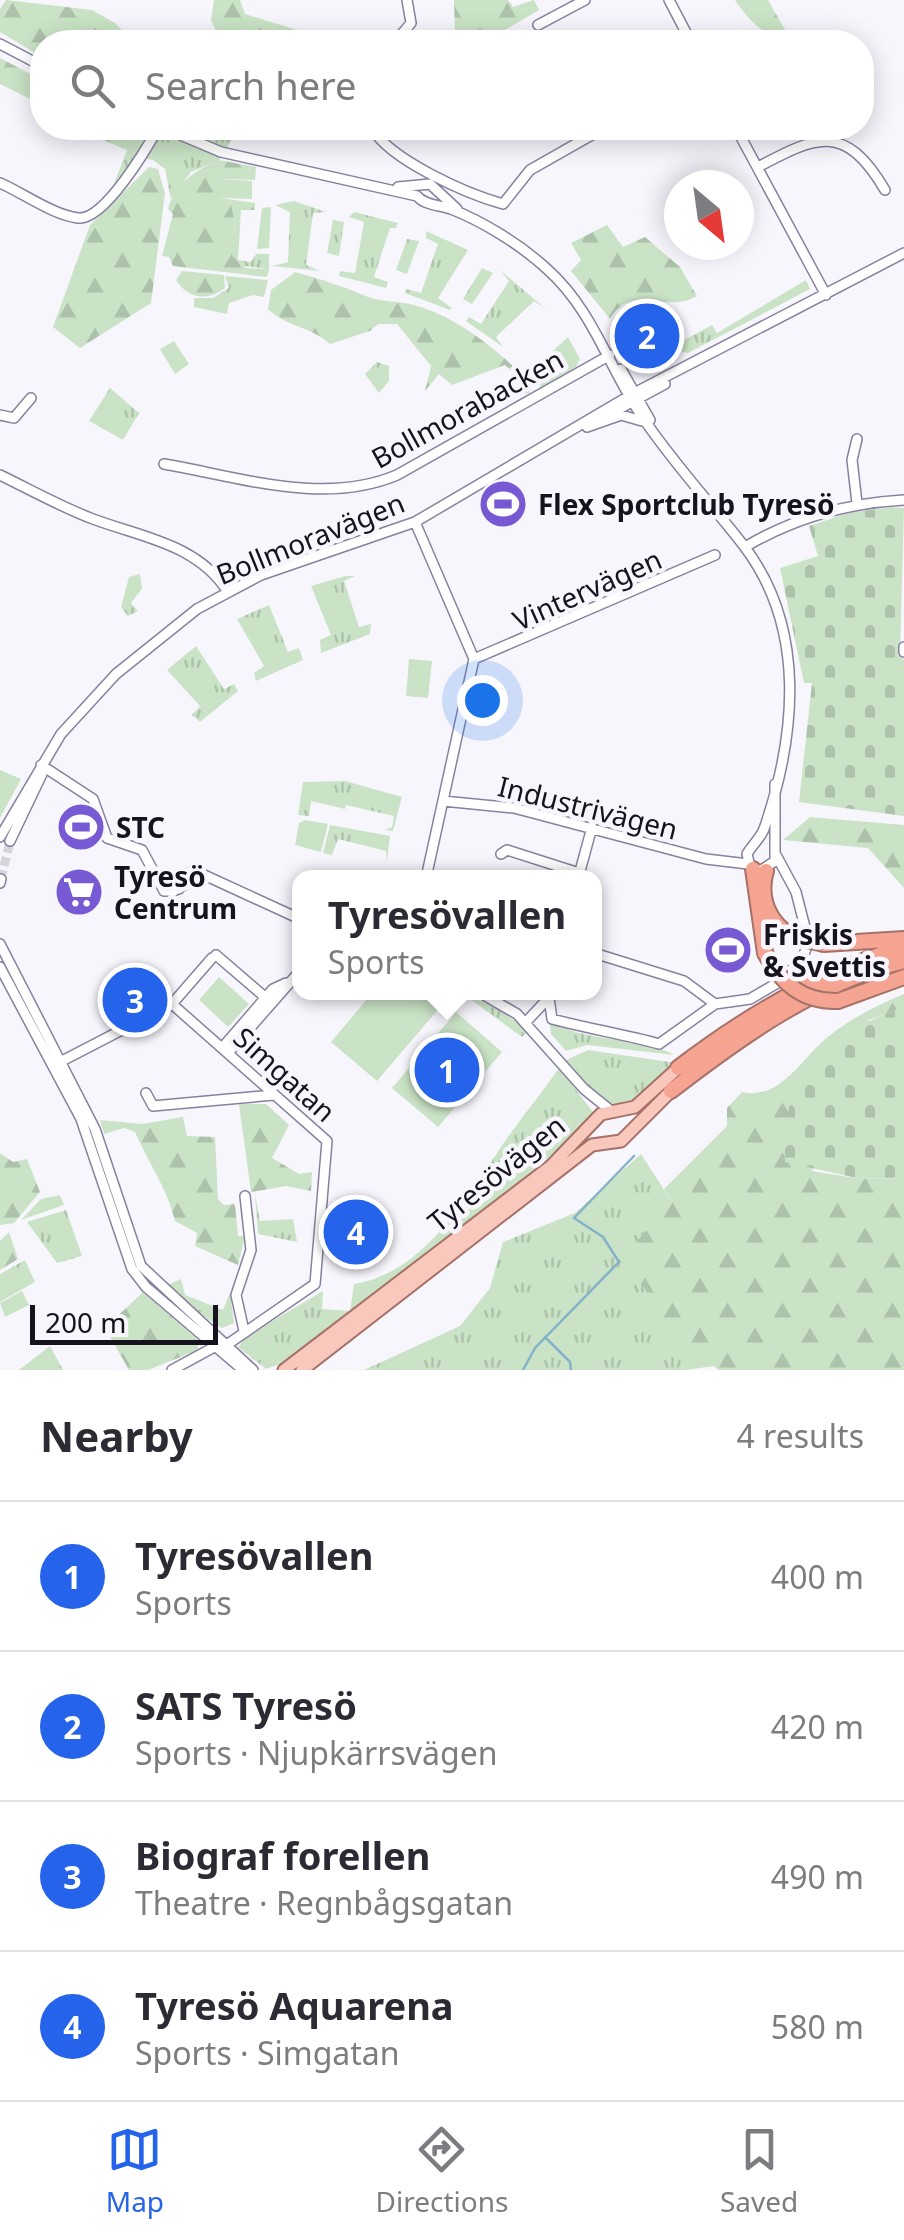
<!DOCTYPE html>
<meta charset="utf-8">
<style>
:root{--surface:#fff;--page:#f2f2f3;--text:#2b2b33;--muted:#7c7c81;--line:#e1e1e2;--accent:#2563eb}
body{margin:0;font-family:"Noto Sans",sans-serif;background:var(--page);color:var(--text)}
.compass{position:absolute;left:664px;top:170px;width:90px;height:90px;border-radius:50%;background:var(--surface);box-shadow:0 5px 25px #0003;rotate:151deg}
.scale{position:absolute;left:30px;bottom:25px;width:188px;box-sizing:border-box;padding-left:10px;border:5px solid #16121e;border-top:0;font-size:28px;line-height:35px;white-space:nowrap;color:#16121e;-webkit-text-stroke:8px #f8f6fd;paint-order:stroke}
.you{position:absolute;left:482px;top:700px;width:35px;height:35px;margin:-25px;border:8px solid #fff;border-radius:50%;background:#1a73e8;box-shadow:0 0 0 15px #1a73e833}
.badge{display:grid;place-items:center;width:65px;height:65px;border-radius:50%;background:var(--accent);color:#fff;font-size:32px;font-weight:700}
.pin{position:absolute;translate:-50% -50%;border:5px solid #fff;box-shadow:0 2px 10px #0006}
.popup{position:absolute;left:292px;top:870px;width:310px;height:130px;box-sizing:border-box;display:grid;place-content:center;border-radius:20px;background:var(--surface);filter:drop-shadow(0 2px 8px #0005);font-size:32px;white-space:nowrap;color:var(--muted)}
.popup b{font-size:38px;color:var(--text)}
.popup::after{content:'';position:absolute;left:50%;top:100%;margin-left:-20px;border:20px solid transparent;border-top-color:var(--surface)}
.list{margin:0;padding:0;list-style:none}
h2{display:flex;justify-content:space-between;align-items:center;height:130px;margin:0;padding:0 40px;font-size:42px}
h2 small{font-size:32px;font-weight:400;color:var(--muted)}
.list li{display:grid;grid-template-columns:65px 1fr auto;gap:30px;align-items:center;box-sizing:border-box;height:150px;padding:0 40px;border-top:2px solid var(--line)}
.list b{display:block;font-size:38px;white-space:nowrap}
.list p{margin:0;font-size:32px;white-space:nowrap;color:var(--muted)}
.list em{font-size:32px;font-style:normal;color:var(--muted)}
.icon{flex:none;width:55px;height:55px;fill:none;stroke:currentColor;stroke-width:2;stroke-linecap:round;stroke-linejoin:round}
.map{position:relative;flex:none;width:904px;height:1370px;overflow:hidden}
.search{position:absolute;background:var(--surface);box-shadow:0 5px 25px #0003;left:30px;right:30px;top:30px;height:110px;display:flex;align-items:center;gap:25px;box-sizing:border-box;padding:0 35px;border-radius:40px;color:var(--muted);font-size:38px}
.sheet{height:730px;background:var(--surface)}
nav{display:flex;justify-content:space-around;align-items:center;box-sizing:border-box;height:140px;border-top:2px solid var(--line);background:var(--surface);font-size:28px;color:var(--muted)}
nav a{display:grid;justify-items:center;gap:5px}
nav .on{color:var(--accent)}
.map>svg:first-child{display:block}
</style>
<div class="map">
<svg width="904" height="1370" viewBox="0 0 904 1370">
<defs>
<pattern id="grass-tufts" width="24" height="20" patternUnits="userSpaceOnUse" patternTransform="scale(2.5)"><rect width="24" height="20" fill="#cae3c6"/><path d="M3 7l-1-3M5 7V3M7 7l1-3M15 17l-1-3M17 17v-4M19 17l1-3" fill="none" stroke="#adc2aa"/></pattern>
<pattern id="forest-firs" width="22" height="20" patternUnits="userSpaceOnUse" patternTransform="scale(2.5)"><rect width="22" height="20" fill="#cae3c6"/><path d="M5 1l3.5 6h-7zM16 11l3.5 6h-7z" fill="#adc2aa"/></pattern>
<pattern id="cemetery-stones" width="16" height="16" patternUnits="userSpaceOnUse" patternTransform="scale(2.5)"><rect width="16" height="16" fill="#cae3c6"/><path d="M2 7V4a2 2 0 0 1 4 0v3zM10 15v-3a2 2 0 0 1 4 0v3z" fill="#adc2aa"/></pattern>
</defs>
<rect width="100%" height="100%" fill="#f8f6fd"/>
<!-- grass -->
<path fill="url(#grass-tufts)" d="M 96,128 L 224,128 L 233,138 L 219,160 L 191,172 L 171,199 L 165,169 L 153,160 L 136,157 L 113,186 L 127,150 L 103,140 Z
M 221,198 L 255,203 L 255,210 L 241,210 L 238,260 L 251,262 L 256,254 L 269,254 L 269,269 L 237,265 L 231,256 L 236,227 L 231,204 Z
M 294,201 L 326,212 L 313,213 L 306,265 L 320,271 L 272,266 L 288,262 L 290,212 L 275,205 Z
M 271,207 L 269,248 L 257,249 L 262,208 Z
M 354,212 L 398,223 L 396,228 L 390,228 L 374,277 L 388,282 L 386,288 L 339,276 L 340,271 L 355,273 L 364,222 L 349,217 Z
M 333,220 L 344,222 L 339,256 L 327,253 Z
M 426,231 L 468,250 L 438,298 L 452,308 L 450,310 L 405,293 L 406,289 L 421,293 L 438,244 L 426,238 Z
M 407,239 L 419,241 L 407,274 L 396,270 Z
M 482,268 L 493,273 L 472,304 L 463,299 Z
M 500,270 L 546,309 L 534,301 L 496,337 L 503,347 L 466,321 L 469,317 L 481,324 L 509,281 Z
M 225,276 L 268,280 L 264,297 L 253,295 L 229,303 L 227,314 L 194,307 L 194,298 L 213,298 L 229,288 Z
M 806,280 L 810,289 L 688,353 L 679,351 L 686,339 L 712,325 L 717,333 Z
M 568,337 L 580,359 L 576,367 L 541,387 L 529,373 Z
M 377,362 L 389,366 L 389,381 L 379,393 L 365,374 Z
M 110,388 L 139,413 L 123,440 L 89,421 Z
M 140,574 L 142,589 L 131,603 L 138,611 L 128,616 L 121,607 L 129,577 Z
M 345,576 L 355,576 L 344,581 L 359,627 L 371,624 L 370,634 L 321,653 L 320,640 L 331,635 L 311,586 Z
M 269,605 L 288,652 L 299,648 L 303,660 L 256,681 L 254,673 L 264,666 L 237,619 Z
M 196,646 L 224,689 L 234,684 L 238,691 L 200,722 L 192,715 L 200,706 L 167,670 Z
M 0,770 L 21,779 L 0,818 Z
M 345,781 L 402,797 L 393,831 L 385,830 L 392,827 L 394,816 L 346,805 L 345,809 L 311,801 L 309,816 L 298,815 L 303,782 Z
M 305,820 L 328,824 L 321,852 L 295,845 L 299,823 Z
M 330,825 L 390,836 L 387,861 L 386,851 L 338,839 L 332,855 L 323,853 Z
M 462,993 L 497,1008 L 529,1031 L 522,1037 Z
M 549,1019 C 586,1046 634,1032 674,1055 L 587,1045 L 566,1051 L 551,1034 Z
M 588,1050 L 676,1063 L 636,1104 L 612,1107 L 585,1084 L 566,1060 Z
M 559,1068 L 593,1112 L 592,1124 L 551,1155 L 460,1231 L 286,1362 L 266,1369 L 238,1347 L 247,1336 L 323,1291 L 322,1309 L 350,1311 L 354,1284 C 424,1273 467,1198 503,1144 C 521,1118 541,1094 559,1068 Z
M 641,1154 L 672,1202 L 661,1317 L 685,1370 L 364,1370 L 460,1326 L 490,1288 L 503,1242 L 575,1213 Z
M 255,1194 L 260,1221 L 293,1219 L 297,1242 L 258,1234 Z
M 66,1210 L 82,1256 L 57,1263 L 27,1222 Z
M 25,1260 L 35,1282 L 0,1302 L 0,1274 Z
M 181,1279 L 185,1295 L 223,1310 L 230,1292 L 234,1323 L 222,1328 L 215,1324 L 165,1286 Z"/>
<!-- forest -->
<path fill="url(#forest-firs)" d="M 6,0 L 92,10 L 115,23 L 133,42 L 42,42 L 42,57 L 0,32 L 0,9 Z
M 214,0 L 240,0 L 245,14 L 336,42 L 221,42 L 211,20 Z
M 454,0 L 508,0 L 513,7 L 534,0 L 539,10 L 505,30 L 498,42 L 408,42 L 455,37 Z
M 735,0 L 768,0 L 792,42 C 770,42 746,18 735,0 Z
M 0,58 L 42,80 L 42,105 L 0,84 Z
M 219,160 L 256,167 L 255,180 L 221,179 L 221,198 L 231,204 L 236,227 L 232,256 L 246,268 L 269,269 L 267,277 L 173,266 L 169,257 L 162,256 L 173,214 L 168,209 C 176,182 196,170 219,160 Z
M 149,167 L 158,169 L 165,193 L 151,303 L 80,348 L 53,327 L 90,225 Z
M 607,225 L 623,247 L 645,237 L 680,267 L 697,296 C 666,315 632,281 610,319 L 571,271 L 581,260 L 571,243 Z
M 182,271 L 224,275 L 225,288 C 207,301 189,300 176,280 Z
M 295,272 C 321,279 344,287 368,297 C 383,302 399,301 414,305 C 460,318 497,350 530,382 L 529,393 L 524,394 L 524,383 L 505,365 L 452,385 L 439,374 L 425,391 L 431,366 L 397,324 L 378,324 L 370,331 L 330,344 C 312,327 287,327 268,309 L 271,290 Z
M 810,817 L 904,825 L 904,888 L 868,848 L 783,840 Z
M 904,994 L 904,1007 L 869,1020 L 812,1171 L 861,1179 L 904,1178 L 904,1370 L 718,1370 L 714,1366 L 685,1370 L 627,1252 L 672,1202 L 664,1189 L 727,1126 L 727,1108 L 742,1092 C 781,1101 802,1057 829,1036 C 851,1018 878,1005 904,994 Z
M 239,1104 L 266,1104 L 289,1125 L 272,1158 L 299,1174 L 312,1172 L 311,1191 L 286,1186 L 251,1192 Z
M 183,1117 L 187,1136 L 215,1137 L 218,1199 L 224,1205 L 235,1204 L 238,1236 L 245,1236 L 238,1265 L 195,1246 L 197,1233 L 175,1221 C 168,1190 148,1162 135,1132 L 124,1128 L 104,1134 L 100,1120 L 142,1124 Z
M 0,1153 L 13,1162 L 27,1159 L 40,1192 L 14,1223 L 0,1225 Z
M 60,1195 L 64,1205 L 21,1220 L 41,1199 Z
M 9,1232 L 18,1259 L 0,1270 L 0,1241 Z
M 143,1292 L 197,1339 L 198,1350 L 148,1370 L 129,1370 L 105,1328 Z
M 50,1346 L 63,1370 L 19,1370 Z"/>
<!-- cemetery -->
<path fill="url(#cemetery-stones)" d="M 891,507 L 904,508 L 900,654 L 904,660 L 904,816 L 799,802 L 812,683 L 804,683 L 780,568 L 818,556 L 809,526 L 848,513 Z
M 904,1007 L 904,1178 L 861,1179 L 785,1162 C 779,1074 827,1034 904,1007 Z"/>
<!-- garden -->
<path fill="#cae3c6" d="M 220,179 L 252,181 L 252,199 L 221,198 Z
M 174,341 L 189,364 L 175,374 L 160,349 Z
M 409,659 L 432,661 L 428,698 L 406,696 Z
M 219,977 L 249,1004 L 228,1027 L 199,1000 Z
M 373,992 L 425,993 L 441,1006 L 377,1081 L 331,1042 Z
M 456,1012 L 502,1052 L 438,1127 L 392,1088 Z
M 22,1291 L 29,1305 L 5,1317 L 0,1303 Z"/>
<g fill="none" stroke-linecap="round" stroke-linejoin="round">
<!-- stream -->
<path stroke="#84b3c9" stroke-width="2.5" d="M 545,1337 L 570,1362 L 571,1370
M 523,1370 L 535,1348 L 619,1262 L 603,1237 L 574,1218 L 634,1156"/>
<!-- minor-tunnel -->
<path stroke="#d6d4dc" stroke-width="9" stroke-dasharray="9 4.5" stroke-linecap="butt" d="M 1,879 L 10,841"/>
<!-- minor casing -->
<g stroke="#88809f" stroke-width="12">
<path id="minor" d="M 669,0 L 691,42
M 538,25 L 585,0
M 395,42 L 411,23 L 407,0
M 0,44 L 42,66
M 164,128 L 221,152 L 417,196 C 424,205 439,205 451,209 C 484,222 521,245 547,269 C 593,310 608,366 641,415 C 672,462 710,502 744,546 C 807,629 796,736 764,829 C 760,839 752,845 747,854 L 750,866 L 760,871 L 775,861 L 775,784
M 322,128 L 352,134 L 374,133
M 372,128 C 390,160 467,194 503,204 L 530,170 L 604,128
M 736,128 L 826,295
M 758,167 C 816,136 845,122 885,190
M 0,183 C 23,193 53,215 78,218 C 104,221 147,148 158,128
M 398,187 L 430,184 L 457,209
M 621,369 L 650,420
M 0,415 L 14,418 L 31,398
M 604,417 L 665,384
M 587,427 L 621,415 L 642,421
M 164,464 C 240,477 324,506 397,475 L 610,355
M 0,475 C 31,490 61,507 93,519 C 141,537 198,544 228,592
M 857,503 L 852,460 L 857,439
M 415,522 L 474,659 L 426,878
M 745,547 C 794,518 847,503 904,500
M 904,647 L 904,652
M 474,659 L 715,555
M 41,765 L 93,799 L 107,838 L 142,850 L 164,891 L 174,891 L 202,874 L 300,919
M 443,801 L 514,808 L 706,859 L 748,864
M 0,837 L 61,734 L 116,674 L 197,609 L 261,575 L 415,522 L 636,392 L 904,253
M 10,841 L 42,774
M 501,854 L 507,850 L 579,873
M 776,855 L 796,892 L 807,935
M 579,875 L 592,827
M 0,883 L 1,879
M 179,889 L 177,881 L 186,873 L 194,875
M 0,944 L 95,1129 L 141,1266 L 253,1370
M 594,953 L 684,981 L 715,1004
M 216,955 L 266,998
M 0,967 L 81,1119 L 132,1269 L 146,1287 L 243,1370
M 783,976 L 801,963 L 807,946
M 479,992 L 517,1014 L 584,1089 L 610,1110
M 549,998 L 552,1019 C 589,1029 623,1034 659,1044 L 715,1004 L 750,999 L 784,979
M 172,1004 L 327,1141 L 315,1284 L 228,1344
M 526,1022 L 554,992
M 222,1048 L 273,989 L 286,983
M 228,1053 L 300,971
M 60,1062 L 172,1004 L 212,958
M 146,1093 L 153,1106 L 274,1095
M 244,1331 L 236,1295 L 251,1250 L 245,1196
M 172,1370 L 216,1346"/>
</g>
<!-- major casing -->
<g stroke="#a67168" stroke-width="15">
<path id="major" d="M 284,1370 L 551,1166 L 601,1114 L 635,1107 L 678,1068
M 302,1370 L 592,1145 L 621,1141 L 671,1091"/>
</g>
<!-- highway casing -->
<g stroke="#a67168" stroke-width="18">
<path id="highway" d="M 753,869 L 765,953
M 766,871 C 758,898 769,923 793,937
M 824,944 L 904,939
M 838,1001 L 904,977
M 678,1068 C 747,1015 820,972 904,947
M 671,1091 C 742,1036 816,983 904,961"/>
</g>
<!-- minor -->
<use href="#minor" stroke="#fff" stroke-width="9"/>
<!-- major -->
<use href="#major" stroke="#f8c8bc" stroke-width="11"/>
<!-- highway -->
<use href="#highway" stroke="#f4a490" stroke-width="14"/>
<!-- highway-bridge casing -->
<g stroke="#a67168" stroke-width="18" stroke-linecap="butt">
<path id="highway-bridge" d="M 793,937 L 824,944
M 765,953 C 781,983 802,1002 838,1001"/>
</g>
<!-- highway-bridge -->
<use href="#highway-bridge" stroke="#f4a490" stroke-width="14"/>
</g>
<!-- icons -->
<defs>
<g id="stadium-disc" transform="scale(2.5)"><circle r="9.5" fill="#7759d4" stroke="#f8f6fd"/><path d="M0-5a6.5 5 0 1 0 0 10a6.5 5 0 1 0 0-10ZM-3.5-1.8h7v3.6h-7Z" fill="#fff"/></g>
<g id="supermarket-disc" transform="scale(2.5)"><circle r="9.5" fill="#7759d4" stroke="#f8f6fd"/><path d="M-6-5.5h2.5l.6 2H6L4.5 2H-2.5L-4.4-4H-6ZM-1.5 3.2a1.3 1.3 0 1 0 .1 0ZM3 3.2a1.3 1.3 0 1 0 .1 0Z" fill="#fff"/></g>
</defs>
<g fill-rule="evenodd">
<use href="#stadium-disc" x="503" y="504"/>
<use href="#stadium-disc" x="81" y="827"/>
<use href="#supermarket-disc" x="79" y="892"/>
<use href="#stadium-disc" x="728" y="950"/>
</g>
<g text-anchor="middle" dominant-baseline="central" stroke-width="9" stroke-linejoin="round" paint-order="stroke">
<!-- street labels -->
<g font-size="28" fill="#16121e" stroke="#f8f6fd">
<text transform="translate(467 408) rotate(-29)">Bollmorabacken</text>
<text transform="translate(310 538) rotate(-22)">Bollmoravägen</text>
<text transform="translate(587 589) rotate(-24)">Vintervägen</text>
<text transform="translate(588 807) rotate(14)">Industrivägen</text>
<text transform="translate(285 1074) rotate(42)">Simgatan</text>
<text transform="translate(496 1173) rotate(-39)">Tyresövägen</text>
</g>
<!-- poi labels -->
<g font-size="28" font-weight="bold" fill="#16121e" stroke="#f8f6fd" text-anchor="start">
<text x="538" y="504">Flex Sportclub Tyresö</text>
<text x="116" y="827">STC</text>
<text x="114" y="876">Tyresö<tspan x="114" dy="32">Centrum</tspan></text>
<text x="763" y="934">Friskis<tspan x="763" dy="32">&amp; Svettis</tspan></text>
</g>
</g>
</svg>
<svg class="compass" viewBox="-18 -18 36 36"><path d="M0-13l5 13h-10z" fill="#e53935"/><path d="M0 13l5-13h-10z" fill="#7c7c81"/></svg>
<div class="scale">200 m</div>
<div class="you"></div>
<div class="pin badge" style="left:447px;top:1070px">1</div>
<div class="popup"><b>Tyresövallen</b>Sports</div>
<div class="pin badge" style="left:647px;top:336px">2</div>
<div class="pin badge" style="left:135px;top:1000px">3</div>
<div class="pin badge" style="left:356px;top:1232px">4</div>
<div class="search"><svg class="icon" aria-label="search" viewBox="0 0 24 24"><circle cx="10" cy="10" r="6"/><path d="M15 15l6 6"/></svg>Search here</div>
</div>
<section class="sheet">
<h2>Nearby<small>4 results</small></h2>
<ul class="list">
<li><span class="badge">1</span><div><b>Tyresövallen</b><p>Sports</p></div><em>400 m</em></li>
<li><span class="badge">2</span><div><b>SATS Tyresö</b><p>Sports · Njupkärrsvägen</p></div><em>420 m</em></li>
<li><span class="badge">3</span><div><b>Biograf forellen</b><p>Theatre · Regnbågsgatan</p></div><em>490 m</em></li>
<li><span class="badge">4</span><div><b>Tyresö Aquarena</b><p>Sports · Simgatan</p></div><em>580 m</em></li>
</ul>
</section>
<nav>
<a class="on"><svg class="icon" aria-label="map" viewBox="0 0 24 24"><path d="M3 6l6-2 6 2 6-2v14l-6 2-6-2-6 2zM9 4v14M15 6v14"/></svg>Map</a>
<a><svg class="icon" aria-label="directions" viewBox="0 0 24 24"><path d="M12 3l9 9-9 9-9-9zM9 14v-3h6M13 9l2 2-2 2"/></svg>Directions</a>
<a><svg class="icon" aria-label="saved" viewBox="0 0 24 24"><path d="M7 4h10v16l-5-4-5 4z"/></svg>Saved</a>
</nav>
